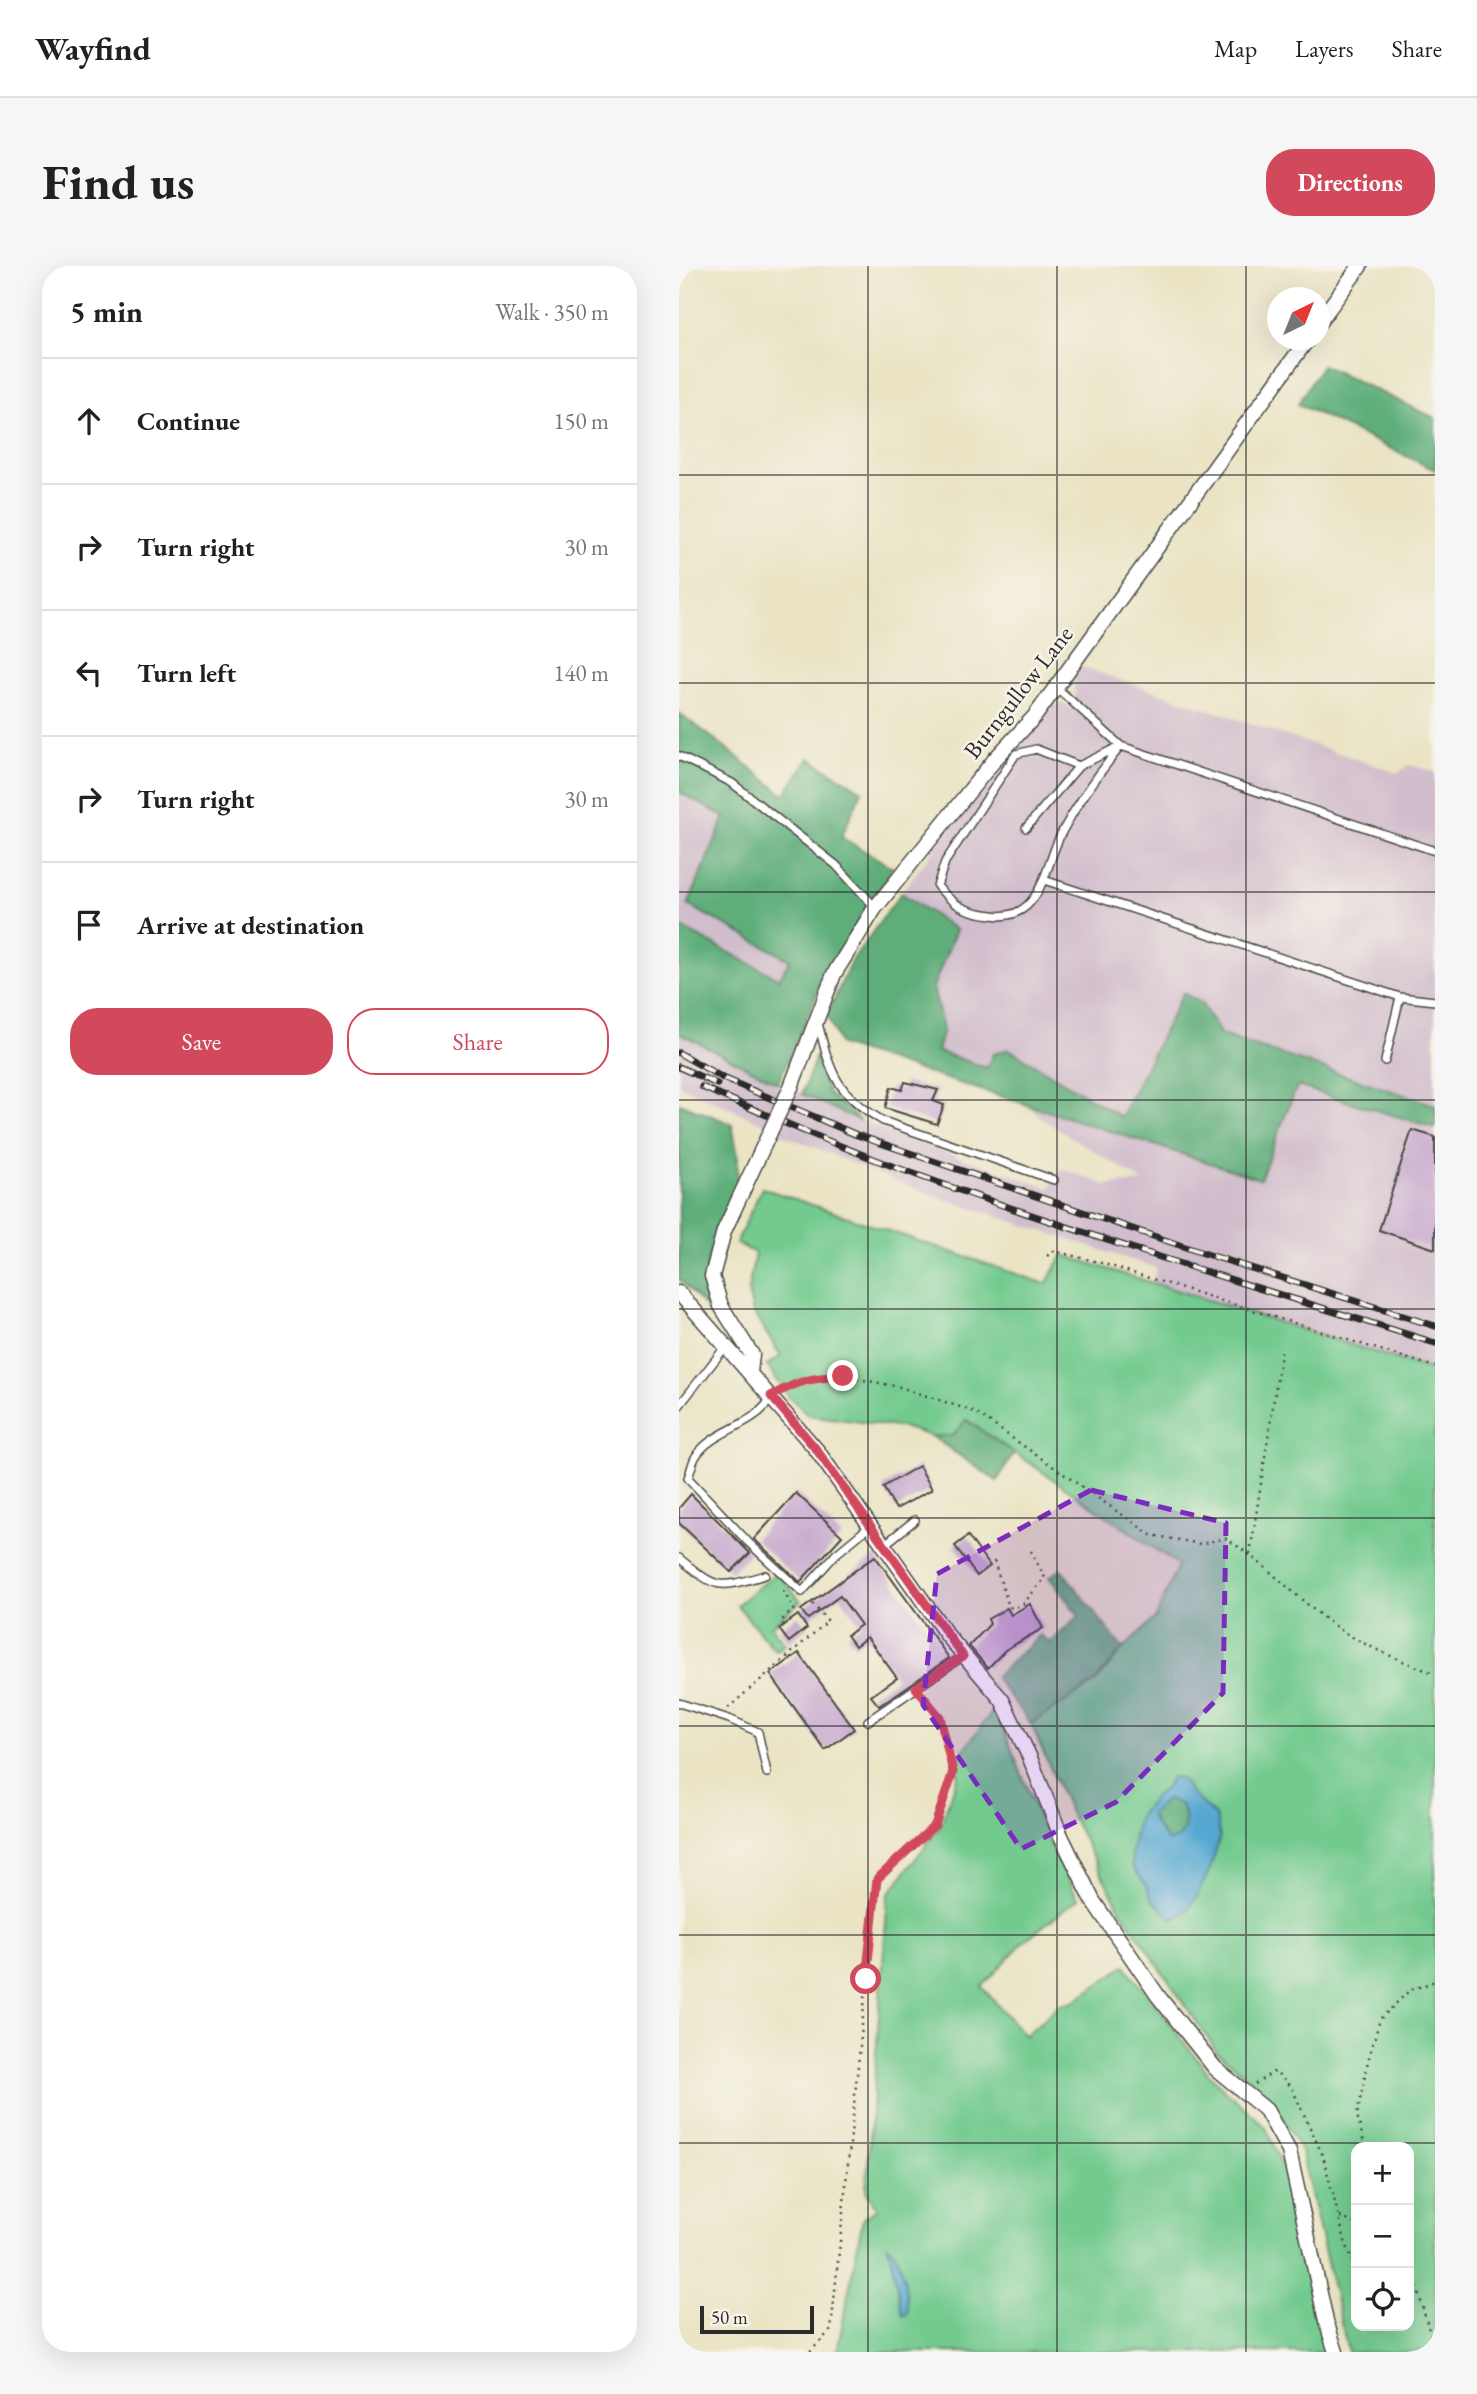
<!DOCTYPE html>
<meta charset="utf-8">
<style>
:root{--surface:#fff;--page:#f6f6f6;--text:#202124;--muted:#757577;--line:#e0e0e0;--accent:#d1495b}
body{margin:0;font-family:"EB Garamond",serif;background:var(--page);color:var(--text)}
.controls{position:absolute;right:21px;bottom:21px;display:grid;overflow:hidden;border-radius:14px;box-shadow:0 7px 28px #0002}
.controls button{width:63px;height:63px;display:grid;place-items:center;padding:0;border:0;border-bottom:2px solid var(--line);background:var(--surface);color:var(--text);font:35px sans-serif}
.compass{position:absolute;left:588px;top:21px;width:63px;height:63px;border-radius:50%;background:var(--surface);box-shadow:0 7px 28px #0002;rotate:43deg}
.scale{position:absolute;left:21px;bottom:18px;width:114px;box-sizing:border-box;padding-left:7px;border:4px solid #2b2b2b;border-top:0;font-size:19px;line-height:24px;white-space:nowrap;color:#2b2b2b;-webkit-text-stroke:5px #f7f3e8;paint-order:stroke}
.stop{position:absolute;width:21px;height:21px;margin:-16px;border:5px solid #d1495b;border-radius:50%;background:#fff}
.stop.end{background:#d1495b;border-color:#fff;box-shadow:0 2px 7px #0008}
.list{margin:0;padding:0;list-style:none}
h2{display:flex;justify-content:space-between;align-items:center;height:91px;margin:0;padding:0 28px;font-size:30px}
h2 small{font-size:23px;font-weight:400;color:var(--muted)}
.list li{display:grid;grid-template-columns:46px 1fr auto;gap:21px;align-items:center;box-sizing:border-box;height:126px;padding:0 28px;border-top:2px solid var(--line)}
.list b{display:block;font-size:26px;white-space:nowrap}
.list em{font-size:23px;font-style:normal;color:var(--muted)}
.actions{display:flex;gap:14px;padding:21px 28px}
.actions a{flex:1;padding:16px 0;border:2px solid var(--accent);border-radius:28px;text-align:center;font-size:24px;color:var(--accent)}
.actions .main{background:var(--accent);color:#fff}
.icon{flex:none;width:38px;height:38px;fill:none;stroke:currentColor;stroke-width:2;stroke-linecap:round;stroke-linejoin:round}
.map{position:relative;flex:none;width:756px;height:2086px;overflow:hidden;border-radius:28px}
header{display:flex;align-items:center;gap:42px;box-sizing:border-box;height:98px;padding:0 35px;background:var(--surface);border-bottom:2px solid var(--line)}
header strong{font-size:33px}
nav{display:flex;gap:38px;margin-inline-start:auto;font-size:24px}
.intro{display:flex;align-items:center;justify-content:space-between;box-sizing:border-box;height:168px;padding:0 42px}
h1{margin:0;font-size:49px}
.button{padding:18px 32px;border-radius:28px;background:var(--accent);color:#fff;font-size:24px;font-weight:700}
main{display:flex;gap:42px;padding:0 42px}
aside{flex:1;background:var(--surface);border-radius:28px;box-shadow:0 7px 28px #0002}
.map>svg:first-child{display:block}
</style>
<header>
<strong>Wayfind</strong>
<nav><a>Map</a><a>Layers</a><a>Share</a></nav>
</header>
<div class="intro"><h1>Find us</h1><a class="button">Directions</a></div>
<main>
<aside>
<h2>5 min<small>Walk · 350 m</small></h2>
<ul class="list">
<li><svg class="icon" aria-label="ahead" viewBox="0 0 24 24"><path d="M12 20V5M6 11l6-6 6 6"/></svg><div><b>Continue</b></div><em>150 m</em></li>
<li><svg class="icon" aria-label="right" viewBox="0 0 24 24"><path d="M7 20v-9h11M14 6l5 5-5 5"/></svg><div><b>Turn right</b></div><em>30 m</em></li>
<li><svg class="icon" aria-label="left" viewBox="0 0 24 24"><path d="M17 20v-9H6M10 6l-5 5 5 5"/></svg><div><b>Turn left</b></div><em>140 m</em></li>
<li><svg class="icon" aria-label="right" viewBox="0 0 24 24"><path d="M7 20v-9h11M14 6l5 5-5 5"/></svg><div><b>Turn right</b></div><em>30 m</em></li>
<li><svg class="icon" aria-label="arrive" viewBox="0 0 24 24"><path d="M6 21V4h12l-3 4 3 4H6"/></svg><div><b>Arrive at destination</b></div></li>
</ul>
<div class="actions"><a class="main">Save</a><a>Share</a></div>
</aside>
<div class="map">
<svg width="756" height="2086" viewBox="0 0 756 2086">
<rect width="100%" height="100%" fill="#f7f3e8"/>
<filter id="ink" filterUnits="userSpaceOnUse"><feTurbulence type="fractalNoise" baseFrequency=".0143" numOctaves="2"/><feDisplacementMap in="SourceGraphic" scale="14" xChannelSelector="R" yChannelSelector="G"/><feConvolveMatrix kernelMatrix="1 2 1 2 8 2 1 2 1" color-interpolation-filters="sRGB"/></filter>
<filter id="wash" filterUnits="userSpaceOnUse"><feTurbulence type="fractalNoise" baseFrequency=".00686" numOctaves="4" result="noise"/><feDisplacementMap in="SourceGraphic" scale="28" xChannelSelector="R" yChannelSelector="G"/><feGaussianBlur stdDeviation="1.57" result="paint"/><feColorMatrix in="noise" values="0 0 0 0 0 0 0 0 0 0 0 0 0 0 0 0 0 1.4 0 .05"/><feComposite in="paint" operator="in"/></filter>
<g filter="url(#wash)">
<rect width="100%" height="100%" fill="#eae4c5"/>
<!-- industrial -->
<path fill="#d1bdcc" d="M 400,400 L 719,507 L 730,499 L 756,506 L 756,839 L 542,769 L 522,738 L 504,727 L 442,851 L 330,783 L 308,802 L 257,785 L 264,764 L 254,721 L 277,664 L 222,627 L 324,492 L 362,459 L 374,439 L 384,437 L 391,442 L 396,432 L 395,411 Z
M 0,526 L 46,551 L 10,639 L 111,693 L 101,714 L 0,660 Z
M 0,767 L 99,817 L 218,870 L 371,922 L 381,902 L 428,919 L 465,916 L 371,858 L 344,837 L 581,913 L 618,819 L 756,862 L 756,1105 L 474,1016 L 477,1002 L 247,927 L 107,870 L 85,858 L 0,819 Z"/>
<!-- green -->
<path fill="#73ca8f" stroke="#4f7a5d" stroke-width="2" fill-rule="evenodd" d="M 83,922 L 367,1018 L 384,989 L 756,1105 L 756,2086 L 669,2086 L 622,1885 L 601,1847 L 566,1809 L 538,1786 L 442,1645 L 393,1551 L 352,1458 L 416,1416 L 444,1383 L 477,1351 L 499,1299 L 288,1154 L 273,1171 L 252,1170 L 226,1162 L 130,1149 L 110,1131 L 88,1099 L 102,1090 L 74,1046 L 69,1025 L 76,987 L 57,977 ZM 677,1881 L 730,1881 L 730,2060 L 677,2060 Z
M 98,1306 L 122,1335 L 92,1360 L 106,1378 L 98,1385 L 93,1381 L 58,1339 Z
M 316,1442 L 367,1569 L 399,1633 L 345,1675 L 303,1721 L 346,1770 L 381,1738 L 392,1737 L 446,1700 L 534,1813 L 587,1861 L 604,1902 L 639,2054 L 649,2086 L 158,2086 L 184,1952 L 198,1943 L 187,1925 L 209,1629 L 260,1562 L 279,1511 L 280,1490 Z"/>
<!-- forest -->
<path fill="#5eae7a" stroke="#446c52" stroke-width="2" d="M 643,99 L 756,152 L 756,204 L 619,138 Z
M 0,447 L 46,481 L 105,529 L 130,492 L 183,525 L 162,571 L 214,602 L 184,647 L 141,721 L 99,817 L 0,767 L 0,660 L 100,713 L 111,694 L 9,639 L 46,551 L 0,526 Z
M 222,627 L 277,664 L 254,721 L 264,764 L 258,785 L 308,802 L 314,788 L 330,783 L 442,851 L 504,727 L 522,737 L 542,769 L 756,839 L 756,862 L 618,820 L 581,913 L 161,779 L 148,749 L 172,696 Z
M 137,790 L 150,828 L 181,855 L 123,828 Z
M 0,837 L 53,858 L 59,890 L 58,922 L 28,996 L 28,1023 L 52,1068 L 0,1013 Z
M 287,1154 L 335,1187 L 318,1215 L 252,1170 L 273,1170 Z
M 382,1303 L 444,1383 L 416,1416 L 352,1458 L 316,1411 L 361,1369 L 371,1377 L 400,1350 L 370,1311 Z
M 487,1534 L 502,1538 C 508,1553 509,1574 488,1575 C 483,1566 474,1558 472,1548 Z"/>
<!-- water -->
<path fill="#57a8d2" stroke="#416a7e" stroke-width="2" fill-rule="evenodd" d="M 492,1511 L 502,1512 L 511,1526 L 537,1551 L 541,1571 L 531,1603 L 517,1632 L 506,1647 L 493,1653 L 473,1634 L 468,1621 L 453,1600 L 453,1582 L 459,1552 L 477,1529 L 487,1522 ZM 487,1534 L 502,1538 C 508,1553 509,1575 488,1575 L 473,1554 L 472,1548 Z
M 209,1979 C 226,1995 227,2024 229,2047 L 224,2050 Z"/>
<g id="blocks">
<!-- building -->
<path fill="#c5a6cd" d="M 226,816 L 259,824 L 254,835 L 265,839 L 258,858 L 206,842 L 212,821 L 223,824 Z
M 733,864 L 756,871 L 756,983 L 700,964 Z
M 240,1200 L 253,1223 L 217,1243 L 204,1221 Z
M 117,1227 L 163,1270 L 121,1316 L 75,1273 Z
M 12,1228 L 71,1287 L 52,1306 L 0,1257 L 0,1242 Z
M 289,1270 L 311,1300 L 298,1310 L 276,1280 Z
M 196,1290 L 270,1392 L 200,1440 L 192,1430 L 218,1412 L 188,1371 L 176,1380 L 168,1369 L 182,1359 L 161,1330 L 129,1353 L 122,1344 Z
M 351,1338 L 364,1362 L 326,1384 L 309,1402 L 290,1380 L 311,1358 L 309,1353 L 328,1342 L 332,1349 Z
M 119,1349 L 128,1362 L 110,1376 L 100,1363 Z
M 120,1387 L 175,1463 L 146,1484 L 91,1408 Z"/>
</g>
</g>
<g filter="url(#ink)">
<use href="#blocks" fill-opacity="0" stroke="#484742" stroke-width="2"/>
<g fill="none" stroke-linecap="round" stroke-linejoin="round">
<!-- service casing -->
<g stroke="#484742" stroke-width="10">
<path id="service" d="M 377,421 L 442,480 L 756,585
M 0,490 L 53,517 L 157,599 L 196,641
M 400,500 L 357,483 L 337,488 L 266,596 L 258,620 C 276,640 286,646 313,649 C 364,657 366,596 384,564 C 401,533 420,507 442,480
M 347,562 L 400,500 L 439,481
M 365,614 L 721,731 L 756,735
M 139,757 C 152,809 157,827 204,855 L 375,914
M 706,795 L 721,731
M 92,1131 C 78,1160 34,1163 17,1190 C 13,1196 12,1205 9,1212 L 69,1276 L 123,1326 L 157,1288 L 191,1260
M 0,1140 L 47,1080
M 205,1279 L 236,1254
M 0,1292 C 39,1324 38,1323 86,1309
M 0,1437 L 50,1453 L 79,1466 L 88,1507
M 189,1455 L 284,1390"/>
</g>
<!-- minor casing -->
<g stroke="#484742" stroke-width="17">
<path id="minor" d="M 640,56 L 681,0
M 112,821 L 155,708 L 196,642 L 317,492 L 356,450 L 628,74
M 0,1027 L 137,1183 L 268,1369 L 323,1434 L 351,1492 L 382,1570 L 414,1635 L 479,1730 L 536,1802 L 587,1844 L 610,1885 L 647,2055 L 657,2086
M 71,1106 L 73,1089 L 42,1040 L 33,1010 L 45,965 L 91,866"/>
</g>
<!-- path -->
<path stroke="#484742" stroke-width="2.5" stroke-dasharray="2 5" stroke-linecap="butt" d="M 368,990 L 375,985 L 419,996 L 756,1101
M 104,1124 L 131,1112 L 164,1110 L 221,1121 L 296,1146 L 472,1269 L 522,1278 L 546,1272 C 583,1295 612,1326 646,1353 C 678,1378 719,1393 756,1408
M 571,1288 L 603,1081
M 315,1295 L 330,1341 L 335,1342 L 344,1338 L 366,1312 L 352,1285
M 104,1325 L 115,1343 L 102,1355 L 105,1359
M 49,1442 L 149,1355 L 130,1334
M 576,1818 L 596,1805 L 612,1820 L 644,1890 L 666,1975 L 677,2004
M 686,1881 L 678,1849 L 689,1795 L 701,1753 L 730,1725 L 756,1715
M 661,1951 L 677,1958
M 730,1994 L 756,2085
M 131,2086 L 152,2064 L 198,1613 L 256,1559 L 274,1506 L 261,1451 L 243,1429"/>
<!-- service -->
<use href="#service" stroke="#fff" stroke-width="7"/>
<!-- minor -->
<use href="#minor" stroke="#fff" stroke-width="14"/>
<!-- rail casing -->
<g stroke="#2b2b2b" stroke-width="7">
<path id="rail" d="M 0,787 L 44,812 L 178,869 L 521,986 L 756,1060
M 0,801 L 38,818
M 23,821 C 94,852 165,883 238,909 C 409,971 583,1023 756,1077"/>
</g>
<!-- rail -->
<use href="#rail" stroke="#f7f3e8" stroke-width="4.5" stroke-dasharray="13" stroke-linecap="butt"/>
<!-- minor-bridge casing -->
<g stroke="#484742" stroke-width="17" stroke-linecap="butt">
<path id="minor-bridge" d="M 91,866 L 112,821"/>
</g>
<!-- minor-bridge -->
<use href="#minor-bridge" stroke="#fff" stroke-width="14"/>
</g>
</g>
<g fill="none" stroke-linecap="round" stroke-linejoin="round" filter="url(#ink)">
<!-- route -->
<path stroke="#d1495b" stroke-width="9" d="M 164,1110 C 132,1112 121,1114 92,1130 L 137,1183 L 284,1390 L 237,1422 L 261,1451 L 274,1506 L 256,1559 L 198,1613 L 187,1713"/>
</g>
<!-- marked area -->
<path fill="#7b2cbf" fill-opacity="0.2" stroke="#7b2cbf" stroke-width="5" stroke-dasharray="14 9" stroke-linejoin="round" d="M 412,1224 L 547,1257 L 544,1427 L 437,1536 L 342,1583 L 244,1439 L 258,1308 Z"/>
<!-- grid -->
<path fill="none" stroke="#2b2b2b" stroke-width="2" stroke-opacity="0.55" d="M 189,0 L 189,2086M 378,0 L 378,2086M 567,0 L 567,2086M 0,209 L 756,209M 0,417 L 756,417M 0,626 L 756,626M 0,834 L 756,834M 0,1043 L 756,1043M 0,1252 L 756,1252M 0,1460 L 756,1460M 0,1669 L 756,1669M 0,1877 L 756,1877"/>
<g text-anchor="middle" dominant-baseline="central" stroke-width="5" stroke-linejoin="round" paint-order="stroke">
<!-- street labels -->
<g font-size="24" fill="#2b2b2b" stroke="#f7f3e8">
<text transform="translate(339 426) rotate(-52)">Burngullow Lane</text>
</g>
</g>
</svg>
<div class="controls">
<button>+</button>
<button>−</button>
<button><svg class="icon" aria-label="locate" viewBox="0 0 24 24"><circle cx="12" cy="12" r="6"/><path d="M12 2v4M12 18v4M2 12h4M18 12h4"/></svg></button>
</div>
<svg class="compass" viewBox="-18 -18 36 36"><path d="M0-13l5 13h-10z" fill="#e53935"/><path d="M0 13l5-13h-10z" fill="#757577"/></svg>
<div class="scale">50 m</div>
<div class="stop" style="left:187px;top:1713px"></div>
<div class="stop end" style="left:164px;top:1110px"></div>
</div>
</main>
